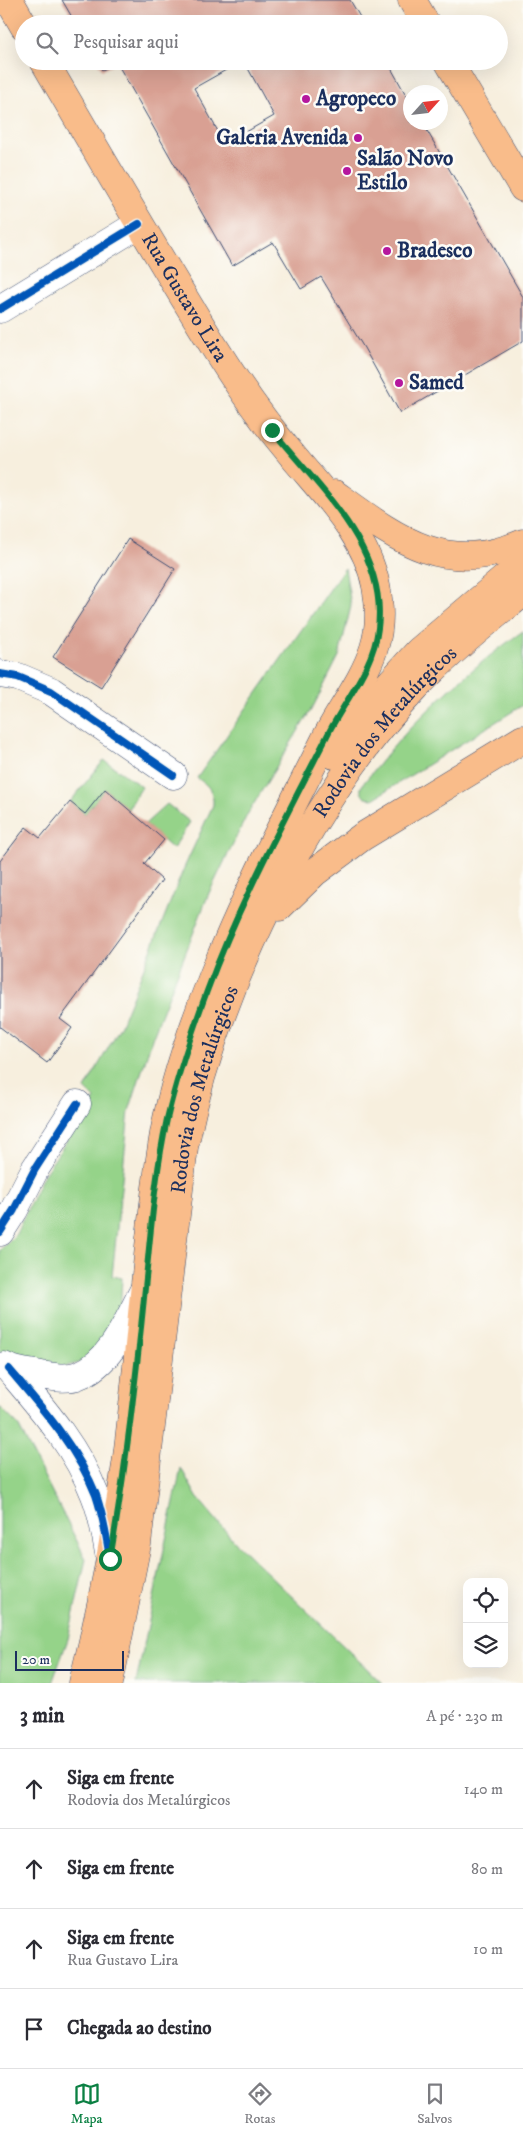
<!DOCTYPE html>
<html lang="pt">
<meta charset="utf-8">
<style>
:root{--surface:#fff;--page:#f7f7f7;--text:#2b2b33;--muted:#7c7c81;--line:#e1e1e2;--accent:#0b8043}
body{margin:0;font-family:"IM FELL DW Pica",serif;background:var(--page);color:var(--text)}
.controls{position:absolute;right:15px;bottom:15px;display:grid;overflow:hidden;border-radius:10px;box-shadow:0 5px 20px #0002}
.controls button{width:45px;height:45px;display:grid;place-items:center;padding:0;border:0;border-bottom:1px solid var(--line);background:var(--surface);color:var(--text);font:25px sans-serif}
.compass{position:absolute;left:403px;top:85px;width:45px;height:45px;border-radius:50%;background:var(--surface);box-shadow:0 5px 20px #0002;rotate:63deg}
.scale{position:absolute;left:15px;bottom:12px;width:109px;box-sizing:border-box;padding-left:5px;border:2px solid #1b2f5e;border-top:0;font-size:14px;line-height:18px;white-space:nowrap;color:#1b2f5e;-webkit-text-stroke:4px #fdfcf7;paint-order:stroke}
.stop{position:absolute;width:15px;height:15px;margin:-11px;border:4px solid #0b8043;border-radius:50%;background:#fff}
.stop.end{background:#0b8043;border-color:#fff;box-shadow:0 1px 5px #0008}
.list{margin:0;padding:0;list-style:none}
h2{display:flex;justify-content:space-between;align-items:center;height:65px;margin:0;padding:0 20px;font-size:21px}
h2 small{font-size:16px;font-weight:400;color:var(--muted)}
.list li{display:grid;grid-template-columns:32px 1fr auto;gap:15px;align-items:center;box-sizing:border-box;height:80px;padding:0 20px;border-top:1px solid var(--line)}
.list b{display:block;font-size:19px;white-space:nowrap}
.list p{margin:0;font-size:16px;white-space:nowrap;color:var(--muted)}
.list em{font-size:16px;font-style:normal;color:var(--muted)}
.icon{flex:none;width:28px;height:28px;fill:none;stroke:currentColor;stroke-width:2;stroke-linecap:round;stroke-linejoin:round}
.map{position:relative;flex:none;width:523px;height:1683px;overflow:hidden}
.search{position:absolute;background:var(--surface);box-shadow:0 5px 20px #0002;left:15px;right:15px;top:15px;height:55px;display:flex;align-items:center;gap:12px;box-sizing:border-box;padding:0 18px;border-radius:28px;color:var(--muted);font-size:19px}
.sheet{height:385px;background:var(--surface)}
nav{display:flex;justify-content:space-around;align-items:center;box-sizing:border-box;height:70px;border-top:1px solid var(--line);background:var(--surface);font-size:14px;color:var(--muted)}
nav a{display:grid;justify-items:center;gap:2px}
nav .on{color:var(--accent)}
.map>svg:first-child{display:block}
</style>
<div class="map">
<svg width="523" height="1683" viewBox="0 0 523 1683">
<rect width="100%" height="100%" fill="#fdfcf7"/>
<filter id="ink" filterUnits="userSpaceOnUse"><feTurbulence type="fractalNoise" baseFrequency=".02" numOctaves="2"/><feDisplacementMap in="SourceGraphic" scale="10" xChannelSelector="R" yChannelSelector="G"/><feConvolveMatrix kernelMatrix="1 2 1 2 8 2 1 2 1" color-interpolation-filters="sRGB"/></filter>
<filter id="wash" filterUnits="userSpaceOnUse"><feTurbulence type="fractalNoise" baseFrequency=".0096" numOctaves="4" result="noise"/><feDisplacementMap in="SourceGraphic" scale="20" xChannelSelector="R" yChannelSelector="G"/><feGaussianBlur stdDeviation="1.12" result="paint"/><feColorMatrix in="noise" values="0 0 0 0 0 0 0 0 0 0 0 0 0 0 0 0 0 1.4 0 .05"/><feComposite in="paint" operator="in"/></filter>
<g filter="url(#wash)">
<rect width="100%" height="100%" fill="#f7efde"/>
<!-- green -->
<path fill="#95d389" stroke="#588174" d="M 345,568 L 351,606 L 339,656 L 314,705 L 247,815 L 209,893 L 153,1036 L 129,1111 L 112,1276 L 122,1278 L 120,1314 L 87,1361 L 62,1367 L 4,1355 L 0,1352 L 0,1250 L 16,1234 L 43,1176 L 95,1099 L 85,1089 L 120,1027 L 184,868 L 213,805 C 214,791 208,785 197,778 Z
M 523,631 L 523,705 L 373,799 L 365,798 C 363,795 360,792 361,788 C 363,782 371,775 375,769 C 416,717 468,670 523,631 Z
M 104,760 L 142,787 L 128,809 L 105,789 L 85,814 L 70,802 Z
M 167,804 L 190,822 L 173,849 L 145,824 Z
M 0,1407 L 18,1425 L 86,1559 L 68,1639 L 52,1683 L 0,1683 Z
M 181,1468 L 197,1497 L 233,1540 L 382,1683 L 136,1683 Z"/>
<g id="blocks">
<!-- building -->
<path fill="#d9a093" d="M 62,0 L 350,0 L 364,24 L 76,24 Z
M 97,61 L 242,61 L 194,88 L 225,144 L 274,116 L 244,61 L 387,61 L 410,102 L 410,122 L 422,122 L 523,297 L 523,341 L 400,413 L 364,348 L 321,277 L 301,289 L 273,242 L 232,266 L 117,63 L 102,70 Z
M 128,539 L 175,569 L 101,687 L 53,657 Z
M 105,789 L 164,840 L 144,864 L 162,880 L 60,1019 L 72,1028 L 47,1063 L 0,1027 L 0,861 L 26,827 L 40,838 L 70,802 L 85,814 Z"/>
</g>
</g>
<g filter="url(#ink)">
<use href="#blocks" fill-opacity="0" stroke="#3c4c71" stroke-width="1"/>
<g fill="none" stroke-linecap="round" stroke-linejoin="round">
<!-- minor casing -->
<g stroke="#3c4c71" stroke-width="29">
<path id="minor" d="M 0,309 L 139,224
M 0,674 L 18,677 L 51,691 L 173,775
M 0,1232 L 14,1210 L 35,1169 L 77,1104
M 4,1366 C 14,1372 30,1373 41,1375 C 53,1377 67,1380 79,1375 C 113,1362 129,1317 145,1288
M 9,1369 C 42,1408 76,1446 95,1495 C 103,1514 106,1537 110,1558"/>
</g>
<!-- major casing -->
<g stroke="#3c4c71" stroke-width="29">
<g id="major">
<path d="M 9,0 L 24,26"/>
<path d="M 412,0 L 426,24"/>
<path id="s1" d="M 44,61 C 89,138 134,215 180,291 C 199,322 217,353 237,382 C 255,409 275,435 296,460 C 327,497 367,537 376,586 C 380,606 380,629 374,648 C 364,679 343,706 328,734 C 288,814 246,893 213,976 C 193,1026 170,1092 162,1146 C 145,1252 140,1359 126,1465 C 115,1538 101,1611 83,1683"/>
<path d="M 448,61 L 523,188"/>
<path d="M 335,494 C 396,538 445,577 523,543"/>
<path d="M 334,755 L 373,702 L 419,651 L 523,563"/>
<path d="M 279,907 L 315,872 L 362,837 L 523,739"/>
<path id="s2" d="M 109,1683 L 137,1544 L 184,1147 C 215,992 306,804 415,688 C 448,653 486,622 523,593"/>
</g>
</g>
<!-- minor -->
<use href="#minor" stroke="#fff" stroke-width="28"/>
<!-- major -->
<use href="#major" stroke="#f9bc8a" stroke-width="28"/>
<!-- cycleway casing -->
<g stroke="#fdfcf7" stroke-width="11">
<path id="cycleway" d="M 0,309 L 139,224
M 0,674 L 18,677 L 51,691 L 173,775
M 0,1232 L 14,1210 L 35,1169 L 77,1104
M 9,1369 C 42,1408 77,1447 96,1495 C 103,1516 107,1538 110,1559"/>
</g>
<!-- cycleway -->
<use href="#cycleway" stroke="#0057b8" stroke-width="8"/>
</g>
</g>
<g fill="none" stroke-linecap="round" stroke-linejoin="round" filter="url(#ink)">
<!-- route -->
<path stroke="#0b8043" stroke-width="6" d="M 110,1559 C 126,1469 136,1379 145,1288 C 151,1231 155,1174 167,1119 C 177,1076 192,1032 207,991 C 240,901 286,817 329,732 C 346,699 374,666 378,628 C 388,548 318,487 272,430"/>
</g>
<!-- markers -->
<g fill="#b5179e" stroke="#fdfcf7" stroke-width="2">
<circle cx="306" cy="99" r="5"/>
<circle cx="358" cy="138" r="5"/>
<circle cx="347" cy="171" r="5"/>
<circle cx="387" cy="251" r="5"/>
<circle cx="399" cy="383" r="5"/>
</g>
<g text-anchor="middle" dominant-baseline="central" stroke-width="5" stroke-linejoin="round" paint-order="stroke">
<!-- poi labels -->
<g font-size="21" font-weight="bold" fill="#1b2f5e" stroke="#fdfcf7" text-anchor="start">
<text x="316" y="99">Agropeco</text>
<text x="348" y="138" text-anchor="end">Galeria Avenida</text>
<text x="357" y="159">Salão Novo<tspan x="357" dy="24">Estilo</tspan></text>
<text x="397" y="251">Bradesco</text>
<text x="409" y="383">Samed</text>
</g>
<!-- street labels -->
<g font-size="21" fill="#1b2f5e" stroke="#fdfcf7">
<text stroke="none"><textPath href="#s1" startOffset="275">Rua Gustavo Lira</textPath></text>
<text stroke="none"><textPath href="#s2" startOffset="1008">Rodovia dos Metalúrgicos</textPath></text>
<text stroke="none"><textPath href="#s2" startOffset="602">Rodovia dos Metalúrgicos</textPath></text>
</g>
</g>
</svg>
<div class="controls">
<button><svg class="icon" aria-label="locate" viewBox="0 0 24 24"><circle cx="12" cy="12" r="6"/><path d="M12 2v4M12 18v4M2 12h4M18 12h4"/></svg></button>
<button><svg class="icon" aria-label="layers" viewBox="0 0 24 24"><path d="M12 4l9 5-9 5-9-5zM3 14l9 5 9-5"/></svg></button>
</div>
<svg class="compass" viewBox="-18 -18 36 36"><path d="M0-13l5 13h-10z" fill="#e53935"/><path d="M0 13l5-13h-10z" fill="#7c7c81"/></svg>
<div class="scale">20 m</div>
<div class="stop" style="left:110px;top:1559px"></div>
<div class="stop end" style="left:272px;top:430px"></div>
<div class="search"><svg class="icon" aria-label="search" viewBox="0 0 24 24"><circle cx="10" cy="10" r="6"/><path d="M15 15l6 6"/></svg>Pesquisar aqui</div>
</div>
<section class="sheet">
<h2>3 min<small>A pé · 230 m</small></h2>
<ul class="list">
<li><svg class="icon" aria-label="ahead" viewBox="0 0 24 24"><path d="M12 20V5M6 11l6-6 6 6"/></svg><div><b>Siga em frente</b><p>Rodovia dos Metalúrgicos</p></div><em>140 m</em></li>
<li><svg class="icon" aria-label="ahead" viewBox="0 0 24 24"><path d="M12 20V5M6 11l6-6 6 6"/></svg><div><b>Siga em frente</b></div><em>80 m</em></li>
<li><svg class="icon" aria-label="ahead" viewBox="0 0 24 24"><path d="M12 20V5M6 11l6-6 6 6"/></svg><div><b>Siga em frente</b><p>Rua Gustavo Lira</p></div><em>10 m</em></li>
<li><svg class="icon" aria-label="arrive" viewBox="0 0 24 24"><path d="M6 21V4h12l-3 4 3 4H6"/></svg><div><b>Chegada ao destino</b></div></li>
</ul>
</section>
<nav>
<a class="on"><svg class="icon" aria-label="map" viewBox="0 0 24 24"><path d="M3 6l6-2 6 2 6-2v14l-6 2-6-2-6 2zM9 4v14M15 6v14"/></svg>Mapa</a>
<a><svg class="icon" aria-label="directions" viewBox="0 0 24 24"><path d="M12 3l9 9-9 9-9-9zM9 14v-3h6M13 9l2 2-2 2"/></svg>Rotas</a>
<a><svg class="icon" aria-label="saved" viewBox="0 0 24 24"><path d="M7 4h10v16l-5-4-5 4z"/></svg>Salvos</a>
</nav>
